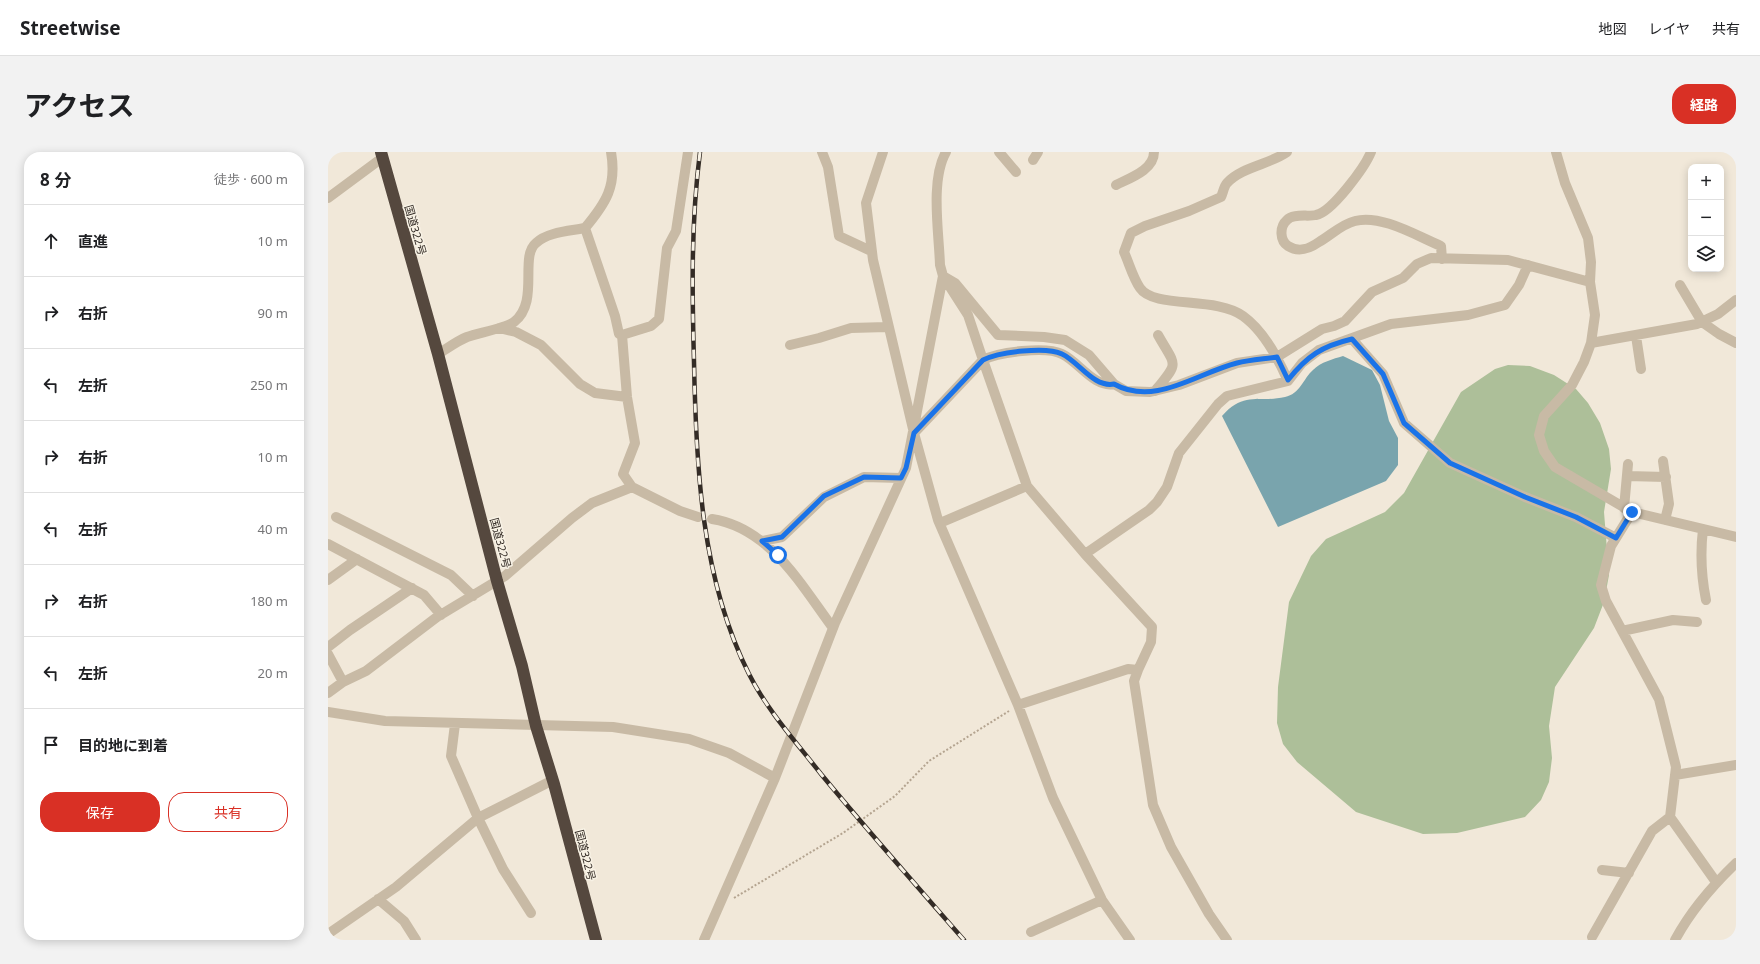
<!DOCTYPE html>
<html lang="ja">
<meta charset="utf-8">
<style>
:root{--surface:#fff;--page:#f2f2f2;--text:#202124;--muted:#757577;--line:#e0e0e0;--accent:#d93025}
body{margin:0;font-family:"Noto Sans","Noto Sans JP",sans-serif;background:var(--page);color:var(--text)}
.controls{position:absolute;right:12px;top:12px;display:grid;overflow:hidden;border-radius:8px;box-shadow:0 2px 10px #0003}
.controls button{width:36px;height:36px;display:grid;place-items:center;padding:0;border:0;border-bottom:1px solid var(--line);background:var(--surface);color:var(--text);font:20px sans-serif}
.stop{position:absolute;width:12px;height:12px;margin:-9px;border:3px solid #1a73e8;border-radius:50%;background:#fff}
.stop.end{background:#1a73e8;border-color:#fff;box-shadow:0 1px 4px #0008}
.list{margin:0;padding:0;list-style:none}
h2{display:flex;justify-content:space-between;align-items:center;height:52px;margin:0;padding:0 16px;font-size:17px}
h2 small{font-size:13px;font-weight:400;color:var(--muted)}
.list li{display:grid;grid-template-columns:26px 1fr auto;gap:12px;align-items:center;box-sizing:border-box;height:72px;padding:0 16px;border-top:1px solid var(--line)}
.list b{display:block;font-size:15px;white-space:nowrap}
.list em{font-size:13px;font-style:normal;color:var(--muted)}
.actions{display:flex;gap:8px;padding:12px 16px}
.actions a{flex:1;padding:9px 0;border:1px solid var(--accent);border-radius:16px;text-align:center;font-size:14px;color:var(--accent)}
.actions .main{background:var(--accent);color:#fff}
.icon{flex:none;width:22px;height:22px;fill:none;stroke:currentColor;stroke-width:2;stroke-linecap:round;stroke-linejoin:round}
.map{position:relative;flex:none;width:1408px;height:788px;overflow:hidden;border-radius:16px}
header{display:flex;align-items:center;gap:24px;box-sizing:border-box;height:56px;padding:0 20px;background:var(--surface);border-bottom:1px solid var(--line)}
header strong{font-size:19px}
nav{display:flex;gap:22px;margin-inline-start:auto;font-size:14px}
.intro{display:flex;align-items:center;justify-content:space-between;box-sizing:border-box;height:96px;padding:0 24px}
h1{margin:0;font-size:28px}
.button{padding:10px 18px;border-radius:16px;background:var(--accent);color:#fff;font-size:14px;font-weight:700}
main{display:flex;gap:24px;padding:0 24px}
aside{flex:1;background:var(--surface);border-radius:16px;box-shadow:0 2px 10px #0003}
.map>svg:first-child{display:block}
</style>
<header>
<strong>Streetwise</strong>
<nav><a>地図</a><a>レイヤ</a><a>共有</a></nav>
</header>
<div class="intro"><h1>アクセス</h1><a class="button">経路</a></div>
<main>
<aside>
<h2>8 分<small>徒歩 · 600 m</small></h2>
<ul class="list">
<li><svg class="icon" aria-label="ahead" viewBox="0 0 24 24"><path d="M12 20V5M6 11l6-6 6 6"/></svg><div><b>直進</b></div><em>10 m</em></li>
<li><svg class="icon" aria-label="right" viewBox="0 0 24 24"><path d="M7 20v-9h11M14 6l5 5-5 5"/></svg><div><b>右折</b></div><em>90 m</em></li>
<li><svg class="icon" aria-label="left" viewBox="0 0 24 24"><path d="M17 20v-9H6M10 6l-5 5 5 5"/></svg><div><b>左折</b></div><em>250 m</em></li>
<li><svg class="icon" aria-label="right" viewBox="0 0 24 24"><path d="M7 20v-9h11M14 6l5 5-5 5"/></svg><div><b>右折</b></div><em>10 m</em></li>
<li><svg class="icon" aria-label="left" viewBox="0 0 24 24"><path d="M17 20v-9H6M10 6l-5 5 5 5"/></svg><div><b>左折</b></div><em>40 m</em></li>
<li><svg class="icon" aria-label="right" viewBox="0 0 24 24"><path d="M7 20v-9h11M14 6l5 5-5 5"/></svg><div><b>右折</b></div><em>180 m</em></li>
<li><svg class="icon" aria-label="left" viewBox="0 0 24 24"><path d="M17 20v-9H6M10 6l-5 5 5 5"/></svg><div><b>左折</b></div><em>20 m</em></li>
<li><svg class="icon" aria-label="arrive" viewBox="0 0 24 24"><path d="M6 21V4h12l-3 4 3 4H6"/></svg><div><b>目的地に到着</b></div></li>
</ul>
<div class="actions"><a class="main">保存</a><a>共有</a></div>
</aside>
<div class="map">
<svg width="1408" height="788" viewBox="0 0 1408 788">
<rect width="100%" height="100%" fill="#f1e8d9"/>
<!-- green -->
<path fill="#adbf99" d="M 1180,213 L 1202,214 L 1226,223 L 1248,237 L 1260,251 L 1272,271 L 1281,297 L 1283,317 L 1276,360 L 1281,423 L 1276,450 L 1266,476 L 1227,535 L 1221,574 L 1224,606 L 1221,630 L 1213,648 L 1197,665 L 1129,681 L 1095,682 L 1028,660 L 969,610 L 955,592 L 949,571 L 950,535 L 961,450 L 983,404 L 998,387 L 1057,360 L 1076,341 L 1133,240 L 1167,217 Z"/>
<!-- water -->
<path fill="#79a4ad" d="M 1015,204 L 1044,218 L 1052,233 L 1061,269 L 1070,286 L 1070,313 L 1058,329 L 950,375 L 894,264 C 916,239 931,251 957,245 C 972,242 975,227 985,218 C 993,210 1005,207 1015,204 Z"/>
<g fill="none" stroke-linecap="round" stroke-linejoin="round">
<!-- path -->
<path stroke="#b4a490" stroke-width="2" stroke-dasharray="2 2" stroke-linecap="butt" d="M 406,746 L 515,681 L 567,644 L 601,609 L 681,559"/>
<!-- minor -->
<path stroke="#c8baa5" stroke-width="10" d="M 494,0 L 500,15 L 511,84 L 543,99
M 555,0 L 538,51 L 545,108 L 586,281 L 610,368 L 690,553 L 725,646 L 774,748 L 802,788
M 618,0 C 602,28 611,81 612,113 L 615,124 L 640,163 L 655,208 C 670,200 718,194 734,202 C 751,210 766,236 786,232
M 671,0 L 688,20
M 959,0 C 943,12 913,15 899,31 C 896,34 895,41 893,45 L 861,59 L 817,74 L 803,81 L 796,100 C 801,111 805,126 812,136 C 826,157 888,144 915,164 C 936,179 950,206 960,229
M 1043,0 C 1037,15 1004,60 988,63 C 980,65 965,61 959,68 C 951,75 952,89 960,94 C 971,101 981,97 991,90 C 1003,83 1014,72 1027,69 C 1053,62 1089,84 1113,94 L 1114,107
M 1228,0 L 1237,31 L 1260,86 L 1263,110 L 1262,130 L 1267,163 L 1263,191 L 1256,210 L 1244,233 L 1216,264 L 1211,283 L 1216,299 L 1227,315 L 1304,360 L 1408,385
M 705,8 L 710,0
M 788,33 C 802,26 826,18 826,0
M 0,46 L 54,6
M 615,124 L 627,131 L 670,183 L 716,185 L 737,188 L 761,203 L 786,232 L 798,239 L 822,240 L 851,233 L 909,211 L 949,205 L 994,177 L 1006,174 L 1017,169 L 1044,140 L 1075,126 L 1089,112 L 1103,106 L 1180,108 L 1262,130
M 1352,133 L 1374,170 L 1391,182 L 1408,191
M 171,176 L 188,180 L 213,193 L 252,232 L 267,241 L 299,245
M 294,183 L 323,174 L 331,167 L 339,96 L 348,79 L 360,0
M 1308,184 L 1313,217
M 1024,187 L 1055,222 L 1076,271 L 1122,311 L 1197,345 L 1248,365 L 1288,386
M 1263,191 L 1369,172 L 1390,162 L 1408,148
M 462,193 L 491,186 L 523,176 L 559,175
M 110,202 C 120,196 129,189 139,185 C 150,181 178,176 186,170 C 212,150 191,105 208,91 C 219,80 242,79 257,76
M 827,239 C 852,209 848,215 830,183
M 586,281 L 655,208 L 699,334 L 757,402
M 1335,309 L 1341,352 L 1337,368
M 1299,324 L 1338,325
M 304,335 L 352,359 L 370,365
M 1296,356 L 1300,312
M 1304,360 L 1283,394 L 1273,433 L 1278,449 L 1331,547 L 1348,615 L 1342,665 L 1388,730
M 8,365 L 123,423 L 145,444
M 384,367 C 442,376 473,433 505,476
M 612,371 L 699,334
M 1375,377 C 1372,402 1373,423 1378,448
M 434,389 L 454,385 L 496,345 L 536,325 L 573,326
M 0,392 L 96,443 L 113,463
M 0,428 L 29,407
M 1294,479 L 1345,468 L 1369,470
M 0,495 L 22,478 L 84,436
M 0,502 L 15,530
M 0,541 L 15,530 L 38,519 L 109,465 L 177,424 L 244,366 L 264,351 L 304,335 L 295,322 L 307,291 L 299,245 L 294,183 L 291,182 L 287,164 L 257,76 C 278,51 289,34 283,0
M 690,553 L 800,517 L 810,518
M 0,560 L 57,569 L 285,575 L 361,587 L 401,601 L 447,626
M 127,572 L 123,604 L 150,666 L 175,717 L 203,761
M 1347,623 L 1408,613
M 1274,718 L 1301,721
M 50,747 L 76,769 L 88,788
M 703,780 L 774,748
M 0,782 L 68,735 L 150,666 L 225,628
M 1264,785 L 1324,679 L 1342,665
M 376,788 L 447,626 L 507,471 L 578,316 L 615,124
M 899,788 L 881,762 L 843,695 L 825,653 L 806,529 L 810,518 L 823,490 L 824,475 L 757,402 L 821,358 L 829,350 L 839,335 L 851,301 L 890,252 L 899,244 L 960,229 L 974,211 L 991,198 L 1063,172 L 1140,163 L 1177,153 L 1191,133 L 1200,113
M 1347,788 C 1363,758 1384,734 1408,711"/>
<!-- highway -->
<path stroke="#55483e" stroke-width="12" d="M 53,0 L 110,202 L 169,429 L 194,514 L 208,574 L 226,632 L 268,788"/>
<!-- rail casing -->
<g stroke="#342c26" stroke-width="4.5">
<path id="rail" d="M 372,0 C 363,70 364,139 366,210 C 368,314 373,427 421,522 C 439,558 468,590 493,622 C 539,678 588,733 636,788"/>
</g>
<!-- rail -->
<use href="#rail" stroke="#f8f2e5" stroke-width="3" stroke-dasharray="9" stroke-linecap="butt"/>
</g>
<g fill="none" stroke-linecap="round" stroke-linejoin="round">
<!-- route -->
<path stroke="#1a73e8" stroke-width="5" d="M 450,403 L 434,389 L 454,385 L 496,344 L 536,325 L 573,326 L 578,316 L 586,281 L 655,208 C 671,200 718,194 734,202 C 751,210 766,236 786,232 C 827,255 869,221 909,211 C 922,208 936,207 949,205 L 960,228 C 979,204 994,194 1024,187 L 1055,222 L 1076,271 L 1122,311 L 1197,345 L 1248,365 L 1288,386 L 1304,360"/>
</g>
<g text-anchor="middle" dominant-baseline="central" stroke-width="3" stroke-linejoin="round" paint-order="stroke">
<!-- street labels -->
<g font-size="11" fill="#342c26" stroke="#f8f2e5">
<text transform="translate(88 78) rotate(74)">国道322号</text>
<text transform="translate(173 391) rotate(75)">国道322号</text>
<text transform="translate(258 703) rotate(76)">国道322号</text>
</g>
</g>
</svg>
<div class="controls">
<button>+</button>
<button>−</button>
<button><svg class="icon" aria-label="layers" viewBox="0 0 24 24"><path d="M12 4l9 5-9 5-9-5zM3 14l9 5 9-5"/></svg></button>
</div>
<div class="stop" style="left:450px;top:403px"></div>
<div class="stop end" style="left:1304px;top:360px"></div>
</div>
</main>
